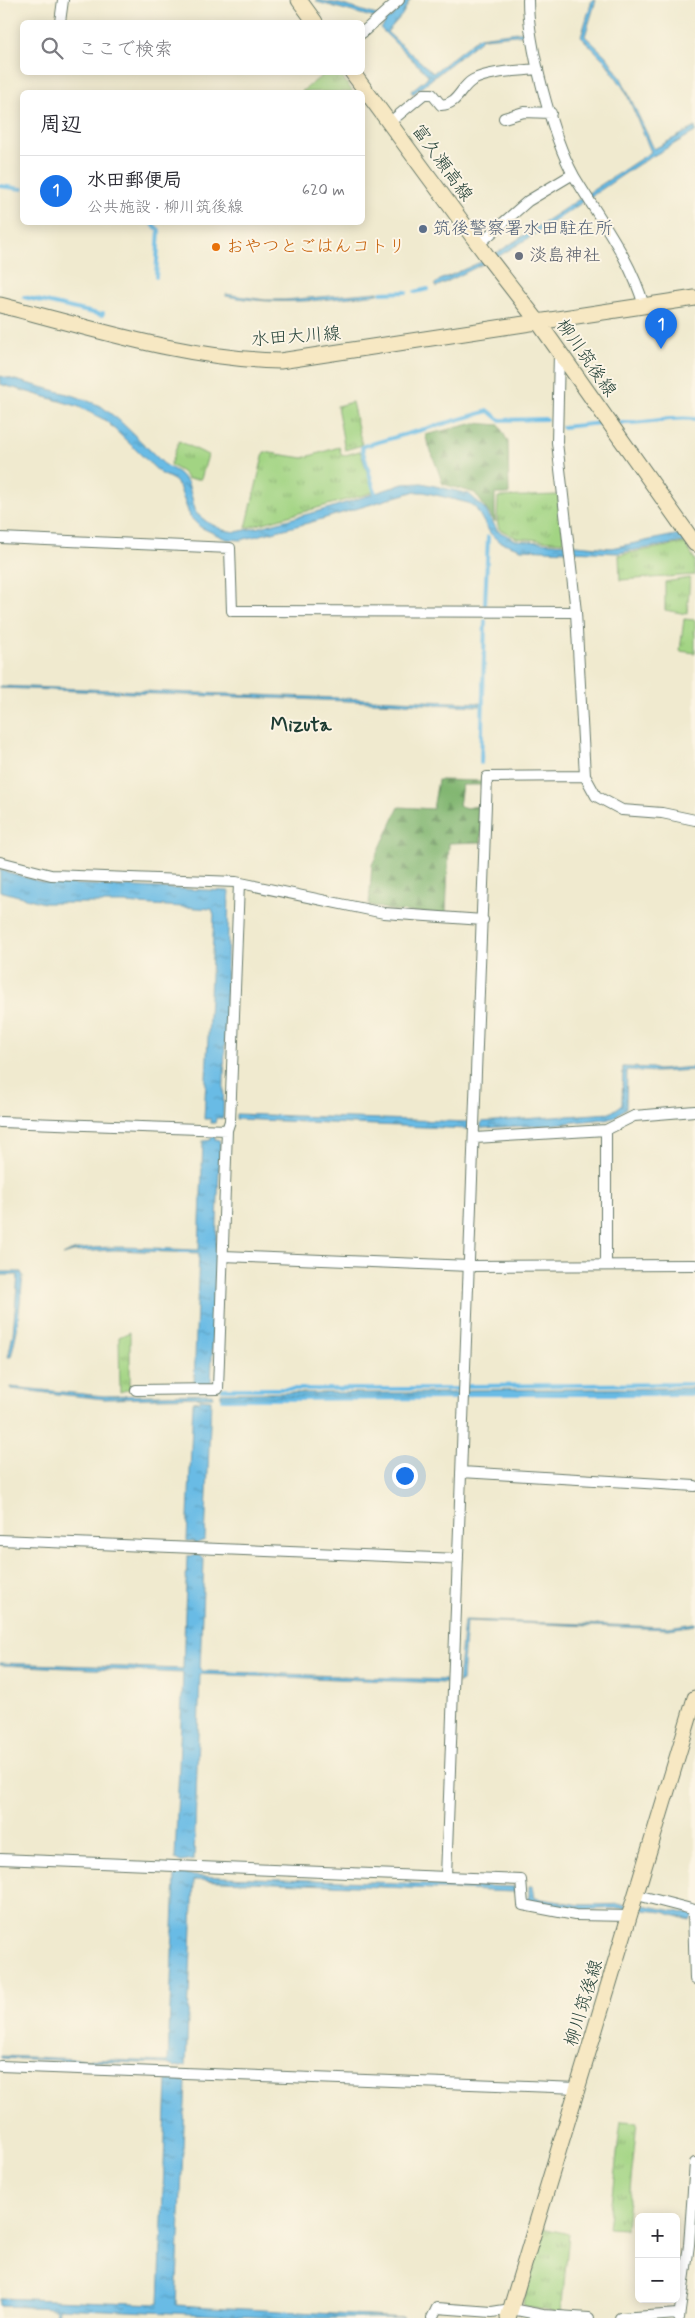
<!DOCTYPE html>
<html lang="ja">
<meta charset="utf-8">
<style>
:root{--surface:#fff;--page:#f2f2f3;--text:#2b2b33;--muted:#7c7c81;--line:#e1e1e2;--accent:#1a73e8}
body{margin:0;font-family:Mynerve,"Klee One",sans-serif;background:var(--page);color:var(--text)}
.controls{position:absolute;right:15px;bottom:15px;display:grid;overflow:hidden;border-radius:8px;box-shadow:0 2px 12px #0003}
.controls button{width:45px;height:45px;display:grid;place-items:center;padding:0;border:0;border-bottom:1px solid var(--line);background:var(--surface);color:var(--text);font:25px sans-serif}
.you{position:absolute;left:404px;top:1475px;width:18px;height:18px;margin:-12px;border:4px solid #fff;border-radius:50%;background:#1a73e8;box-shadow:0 0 0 8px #1a73e833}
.badge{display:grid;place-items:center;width:32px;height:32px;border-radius:50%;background:var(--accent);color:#fff;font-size:16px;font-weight:700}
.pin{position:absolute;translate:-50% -41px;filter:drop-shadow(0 1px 2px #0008)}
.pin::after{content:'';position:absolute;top:26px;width:18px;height:15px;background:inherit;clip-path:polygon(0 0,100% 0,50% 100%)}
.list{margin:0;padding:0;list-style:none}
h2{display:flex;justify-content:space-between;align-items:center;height:65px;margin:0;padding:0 20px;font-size:21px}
h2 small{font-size:16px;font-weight:400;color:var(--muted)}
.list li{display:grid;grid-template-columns:32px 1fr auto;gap:15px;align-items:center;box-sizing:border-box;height:70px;padding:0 20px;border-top:1px solid var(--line)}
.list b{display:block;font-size:19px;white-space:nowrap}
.list p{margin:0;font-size:16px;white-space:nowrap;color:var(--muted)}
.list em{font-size:16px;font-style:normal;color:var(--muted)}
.icon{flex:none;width:28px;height:28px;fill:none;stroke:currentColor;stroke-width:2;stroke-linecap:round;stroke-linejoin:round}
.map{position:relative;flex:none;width:695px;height:2318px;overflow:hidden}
.search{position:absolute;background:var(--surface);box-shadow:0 2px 12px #0003;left:20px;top:20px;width:345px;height:55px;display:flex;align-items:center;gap:12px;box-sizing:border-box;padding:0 18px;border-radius:8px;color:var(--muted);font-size:19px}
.panel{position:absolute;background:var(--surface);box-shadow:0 2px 12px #0003;left:20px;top:90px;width:345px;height:135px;border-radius:8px}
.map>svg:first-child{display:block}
</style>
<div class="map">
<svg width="695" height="2318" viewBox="0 0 695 2318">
<defs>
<pattern id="grass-tufts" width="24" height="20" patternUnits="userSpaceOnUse" patternTransform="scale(1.25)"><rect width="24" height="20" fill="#a2d483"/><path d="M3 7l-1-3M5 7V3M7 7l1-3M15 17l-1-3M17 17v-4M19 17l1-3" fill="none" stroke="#83ad6c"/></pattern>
<pattern id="forest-firs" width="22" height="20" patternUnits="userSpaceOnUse" patternTransform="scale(1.25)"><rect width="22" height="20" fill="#81b671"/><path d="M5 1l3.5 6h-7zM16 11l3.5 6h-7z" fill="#69955e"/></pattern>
<pattern id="water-ripples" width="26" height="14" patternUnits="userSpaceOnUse" patternTransform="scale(1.25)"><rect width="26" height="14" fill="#69bbe5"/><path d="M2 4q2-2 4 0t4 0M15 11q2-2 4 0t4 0" fill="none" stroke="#5699ba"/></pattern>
</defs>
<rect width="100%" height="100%" fill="#fcf5e5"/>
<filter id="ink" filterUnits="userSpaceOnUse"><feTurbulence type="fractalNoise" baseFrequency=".02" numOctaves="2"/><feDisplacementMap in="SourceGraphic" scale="10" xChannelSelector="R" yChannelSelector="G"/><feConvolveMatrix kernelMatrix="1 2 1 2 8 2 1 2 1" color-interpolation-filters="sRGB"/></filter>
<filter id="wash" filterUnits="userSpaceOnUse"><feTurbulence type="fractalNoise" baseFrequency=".0096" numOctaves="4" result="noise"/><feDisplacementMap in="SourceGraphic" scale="20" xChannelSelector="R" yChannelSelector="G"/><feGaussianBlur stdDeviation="1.12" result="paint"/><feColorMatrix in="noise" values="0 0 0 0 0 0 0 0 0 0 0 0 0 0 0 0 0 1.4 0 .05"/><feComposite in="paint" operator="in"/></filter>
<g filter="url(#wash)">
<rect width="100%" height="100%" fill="#f0eacf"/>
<!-- grass -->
<path fill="url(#grass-tufts)" stroke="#60885c" d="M 327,72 L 339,73 L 353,92 L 301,92 Z
M 352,402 L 362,445 L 345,450 L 337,406 Z
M 179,441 L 208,455 L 201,479 L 188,479 L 182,472 L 170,465 Z
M 339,447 L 342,456 L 360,451 L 374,492 L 246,528 L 264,452 L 303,458 Z
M 558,495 L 564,542 L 517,538 L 499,529 L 497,521 L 498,497 Z
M 685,543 L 695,560 L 695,575 L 620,580 L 619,555 Z
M 690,578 L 687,614 L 665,610 L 665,582 Z
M 684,619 L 695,620 L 695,653 L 680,651 Z
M 130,1332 L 130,1389 L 120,1392 L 119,1337 Z
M 621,2121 L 637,2122 L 626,2229 L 608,2228 Z
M 542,2228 L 569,2234 L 561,2313 L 526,2307 L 523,2304 Z"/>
<!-- forest -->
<path fill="url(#forest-firs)" stroke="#507a52" d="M 475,423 L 499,425 L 508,442 L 509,494 L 495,494 L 495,522 L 475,493 L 443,484 L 425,435 Z
M 438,780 L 484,781 L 483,785 L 462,785 L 459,806 L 467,808 L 482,805 L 481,842 L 449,843 L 446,914 L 394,911 L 369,905 L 372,865 L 399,807 L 433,809 Z"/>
<!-- water -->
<path fill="url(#water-ripples)" stroke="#447c8c" d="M 316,0 L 336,3 L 390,19 L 407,0 L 410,0 L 402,15 L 387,32 L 433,73 L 479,37 L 526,31 L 527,34 L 483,38 L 413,94 L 411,91 L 428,77 L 428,75 L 381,29 L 386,21 L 317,2 Z
M 592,0 L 596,0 L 585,36 L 607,57 L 621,78 L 654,149 L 695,127 L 695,132 L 639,164 L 537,233 L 499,256 L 436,287 L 434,285 L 440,280 L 483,261 L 500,251 L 651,152 L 626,92 L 605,61 L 581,37 Z
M 378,292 L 378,294 C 323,300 281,306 226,296 L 226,294 L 265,300 L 285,300 Z
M 0,376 L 75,396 L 101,406 L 120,421 L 164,464 L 179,473 L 188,483 L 196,513 L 207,522 L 223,530 L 236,532 L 260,527 L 330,508 L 403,484 L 422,483 L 469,494 L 485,509 L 498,531 L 516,540 L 611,548 L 680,534 L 695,540 L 618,553 L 521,549 L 498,541 L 490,533 L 475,507 L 468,503 L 424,492 L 412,492 L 312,522 L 241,540 L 226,539 L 200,527 L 190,517 L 179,486 L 174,480 L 160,473 L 105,420 L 77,406 L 0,384 Z
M 0,686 L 480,703 L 480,706 L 0,688 Z
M 0,870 L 45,883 L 229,891 L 223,1118 L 216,1118 L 215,1123 L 211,1123 L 211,1119 L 204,1119 L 214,915 L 212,909 L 124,903 L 44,903 L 0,891 Z
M 623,1067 L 652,1068 L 658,1070 L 695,1067 L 695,1070 L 656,1072 L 627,1070 L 626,1108 L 613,1118 L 548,1125 L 481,1128 L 481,1122 L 610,1113 L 622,1105 Z
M 236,1114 L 470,1122 L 469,1129 L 236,1119 Z
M 211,1136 L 214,1136 L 215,1139 L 219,1140 L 220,1143 L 211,1385 L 194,1385 L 199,1253 L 114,1250 L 73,1252 L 63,1255 C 83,1241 171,1250 199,1250 L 203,1141 L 211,1140 Z
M 0,1272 L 21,1272 L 23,1276 L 17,1330 L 11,1357 L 8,1357 L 13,1334 L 18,1275 L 0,1275 Z
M 11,1387 L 104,1396 L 212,1394 L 213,1397 L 104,1399 L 11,1389 Z
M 695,1388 L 695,1392 L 470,1393 L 457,1396 L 221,1397 L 221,1393 L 458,1393 L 470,1390 Z
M 200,1399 L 211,1400 L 205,1540 L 195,1544 L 194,1541 L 187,1541 L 193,1402 L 200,1401 Z
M 199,1555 L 204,1559 L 200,1669 L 202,1671 L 446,1680 L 446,1683 L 200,1674 L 194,1860 L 181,1862 L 175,1859 L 183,1673 L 0,1665 L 0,1663 L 183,1669 L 187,1556 Z
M 464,1620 L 668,1627 L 695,1623 L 695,1625 L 669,1629 L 466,1621 L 462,1681 L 458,1683 Z
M 181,1872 L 194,1876 L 515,1887 L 515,1892 L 194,1880 L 186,2065 L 174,2067 L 167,2064 L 0,2058 L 0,2056 L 168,2062 L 175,1875 L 181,1875 Z
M 529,1886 L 533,1886 L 535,1898 L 581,1905 L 637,1904 L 695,1915 L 690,1920 L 663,1912 L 623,1908 L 578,1910 L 534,1903 L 529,1900 Z
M 167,2080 L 179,2080 L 186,2082 L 176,2305 L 404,2318 L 282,2318 L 59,2308 L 58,2318 L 55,2318 L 56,2308 L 0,2306 L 0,2298 L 159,2304 Z"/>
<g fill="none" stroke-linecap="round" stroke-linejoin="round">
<!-- stream -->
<path stroke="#69bbe5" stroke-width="4" d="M 0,186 L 22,189
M 150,222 L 159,230 L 156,277
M 415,292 L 428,289
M 381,293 L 406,292
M 24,297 L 102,315 L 103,313
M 621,423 C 647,424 668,416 695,419
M 563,427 L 601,423
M 376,497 L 362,448 L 364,446 L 489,411 L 500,420 L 546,419
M 485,604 L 488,537
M 481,763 L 485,621
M 673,1271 L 695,1270
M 222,1389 L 457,1389 L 470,1386 L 695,1384
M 223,1399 L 456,1398 L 470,1394 L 695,1394"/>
</g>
</g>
<g filter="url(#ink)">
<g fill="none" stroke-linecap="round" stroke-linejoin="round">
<!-- minor casing -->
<g stroke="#687a6a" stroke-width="12">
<path id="minor" d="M 528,0 C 528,44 552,137 574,176 C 599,218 631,259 644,306
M 60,22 L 63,0
M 362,33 L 399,0
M 395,118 L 424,94 L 432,94 L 441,105 C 459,104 460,87 473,80 C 489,71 520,71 538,69
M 504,118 L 524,112 L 551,113
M 479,244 L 528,201 L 573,174
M 559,352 L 557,442 L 576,612 L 585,776 L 596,796 L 622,810 L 662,813 L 695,820
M 0,538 L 230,548 L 232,611 L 576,612
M 0,862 L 51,875 L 236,882 L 384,913 L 483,920
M 0,1122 L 227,1130
M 606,1130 L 606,1265
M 475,1138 L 606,1130 L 634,1116 L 695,1111
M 223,1256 L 470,1266 L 695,1265
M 136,1390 L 218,1389 L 227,1130 L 230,1121 L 239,883
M 461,1472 L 695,1486
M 0,1540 L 458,1559
M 0,1859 L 521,1880 L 523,1905 L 575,1915 L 631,1916
M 446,1877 L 487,777 L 585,776
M 637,1895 L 695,1910
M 693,1910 L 695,1979
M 0,2066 L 578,2088
M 432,2318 L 437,2308 L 492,2312 L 511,2309 L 543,2315 L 589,2318
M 620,2318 L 678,2314
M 679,2318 L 689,2245 L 695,2163"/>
</g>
<!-- secondary casing -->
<g stroke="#687a6a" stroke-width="17">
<path id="secondary" d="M 299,0 L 315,22
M 352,72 L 487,256 L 539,323 L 695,544
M 0,305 C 92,328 185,359 280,361 L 695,298
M 508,2318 L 695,1698"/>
</g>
<!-- minor -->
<use href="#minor" stroke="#fff" stroke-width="10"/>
<!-- secondary -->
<use href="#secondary" stroke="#f7e8c3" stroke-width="15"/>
</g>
</g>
<!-- markers -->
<circle fill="#5c6f8a" stroke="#fcf5e5" stroke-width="2" cx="423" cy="229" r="5"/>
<circle fill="#e8710a" stroke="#fcf5e5" stroke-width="2" cx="216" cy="247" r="5"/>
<circle fill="#6b7280" stroke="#fcf5e5" stroke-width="2" cx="519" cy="256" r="5"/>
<g text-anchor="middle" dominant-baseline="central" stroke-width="4" stroke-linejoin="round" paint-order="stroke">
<!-- street labels -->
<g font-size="18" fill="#1f3d34" stroke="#fcf5e5">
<text transform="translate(442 163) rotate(54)">富久瀬高線</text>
<text transform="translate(296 337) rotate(-4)">水田大川線</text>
<text transform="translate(586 358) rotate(55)">柳川筑後線</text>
<text transform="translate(584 2003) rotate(-73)">柳川筑後線</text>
</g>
<!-- service labels -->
<g font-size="18" fill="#4e5e75" stroke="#fcf5e5" text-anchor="start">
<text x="433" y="229">筑後警察署水田駐在所</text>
</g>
<!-- food labels -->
<g font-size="18" fill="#c56008" stroke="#fcf5e5" text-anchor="start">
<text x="226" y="247">おやつとごはんコトリ</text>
</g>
<!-- worship labels -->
<g font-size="18" fill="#5b616d" stroke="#fcf5e5" text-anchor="start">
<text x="529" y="256">淡島神社</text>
</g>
<!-- quarter labels -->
<g font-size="20" font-weight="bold" fill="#1f3d34" stroke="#fcf5e5">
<text x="301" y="725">Mizuta</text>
</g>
</g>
</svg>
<div class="controls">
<button>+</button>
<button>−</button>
</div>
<div class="you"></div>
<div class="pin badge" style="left:661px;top:349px">1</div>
<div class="search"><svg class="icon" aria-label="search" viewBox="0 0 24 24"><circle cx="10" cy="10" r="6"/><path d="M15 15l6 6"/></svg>ここで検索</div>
<section class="panel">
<h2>周辺<small></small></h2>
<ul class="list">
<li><span class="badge">1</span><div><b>水田郵便局</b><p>公共施設 · 柳川筑後線</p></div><em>620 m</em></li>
</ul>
</section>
</div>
